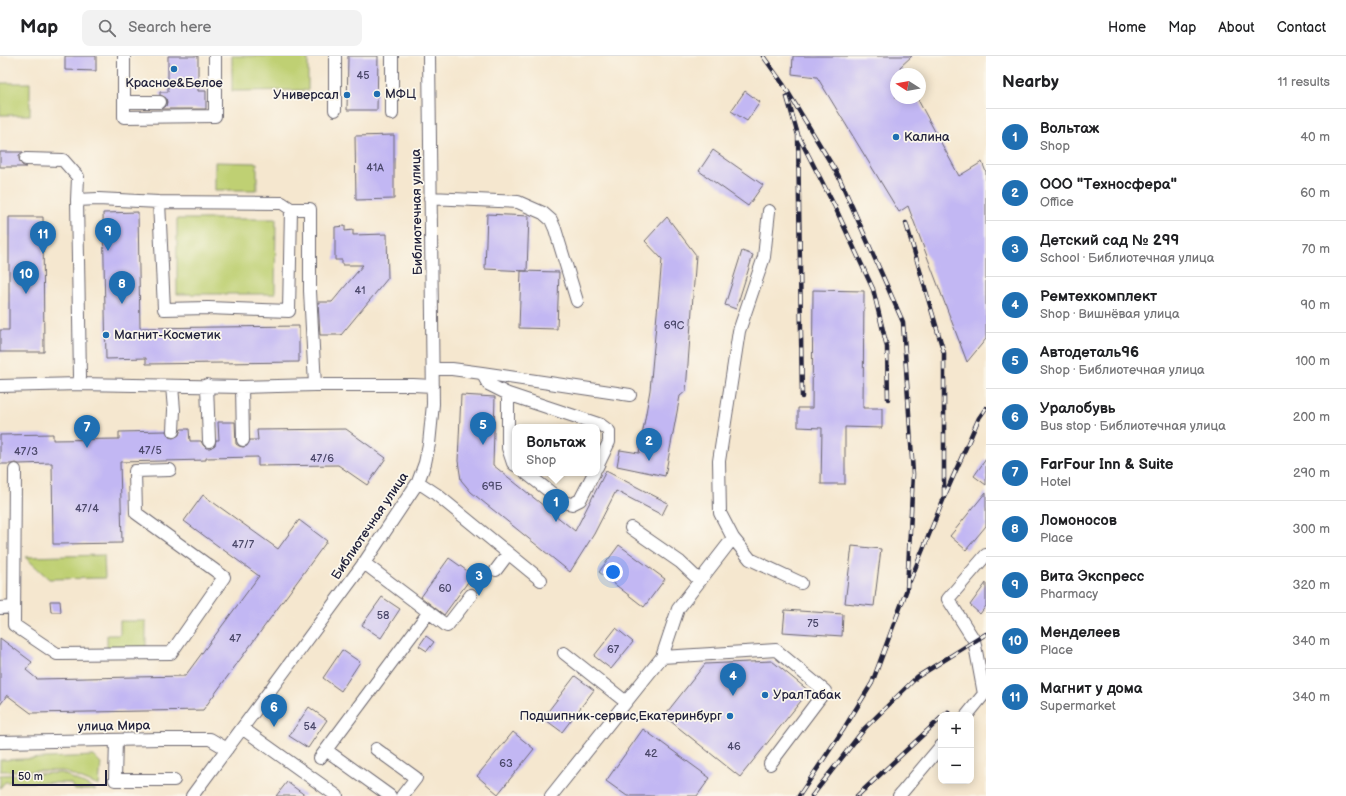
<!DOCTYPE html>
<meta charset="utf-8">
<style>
:root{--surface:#fff;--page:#f2f2f2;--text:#202124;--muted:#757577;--line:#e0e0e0;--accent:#1f6fb2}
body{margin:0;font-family:"Balsamiq Sans",sans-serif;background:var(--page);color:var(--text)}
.controls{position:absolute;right:12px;bottom:12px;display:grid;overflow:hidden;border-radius:8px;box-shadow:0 2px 10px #0003}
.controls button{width:36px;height:36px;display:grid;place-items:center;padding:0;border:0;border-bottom:1px solid var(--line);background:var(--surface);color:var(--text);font:20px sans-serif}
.compass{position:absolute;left:890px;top:12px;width:36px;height:36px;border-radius:50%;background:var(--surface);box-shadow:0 2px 10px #0003;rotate:281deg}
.scale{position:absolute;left:12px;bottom:10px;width:95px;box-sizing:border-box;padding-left:4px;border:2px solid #22223b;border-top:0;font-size:11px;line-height:14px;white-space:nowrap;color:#22223b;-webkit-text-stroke:3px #fbf7ec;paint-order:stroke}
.you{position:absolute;left:613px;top:516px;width:14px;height:14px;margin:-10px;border:3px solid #fff;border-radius:50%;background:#1a73e8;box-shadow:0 0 0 6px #1a73e833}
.badge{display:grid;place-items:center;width:26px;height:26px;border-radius:50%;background:var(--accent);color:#fff;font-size:13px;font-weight:700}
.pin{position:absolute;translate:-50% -33px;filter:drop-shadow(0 1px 2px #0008)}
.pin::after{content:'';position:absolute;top:21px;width:14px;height:12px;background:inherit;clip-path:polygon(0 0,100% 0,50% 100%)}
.popup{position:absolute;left:512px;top:368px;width:88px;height:52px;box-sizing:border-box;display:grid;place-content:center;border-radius:8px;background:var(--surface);filter:drop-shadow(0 1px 3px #0005);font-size:13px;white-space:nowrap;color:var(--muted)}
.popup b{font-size:15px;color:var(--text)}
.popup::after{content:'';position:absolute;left:50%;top:100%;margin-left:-8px;border:8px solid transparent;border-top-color:var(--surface)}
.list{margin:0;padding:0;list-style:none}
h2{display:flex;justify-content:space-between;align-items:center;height:52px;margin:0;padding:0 16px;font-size:17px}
h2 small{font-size:13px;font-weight:400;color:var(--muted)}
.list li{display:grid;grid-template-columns:26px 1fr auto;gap:12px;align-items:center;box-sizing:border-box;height:56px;padding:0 16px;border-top:1px solid var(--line)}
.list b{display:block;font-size:15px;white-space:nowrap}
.list p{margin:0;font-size:13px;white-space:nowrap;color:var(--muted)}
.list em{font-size:13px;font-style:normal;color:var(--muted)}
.icon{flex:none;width:22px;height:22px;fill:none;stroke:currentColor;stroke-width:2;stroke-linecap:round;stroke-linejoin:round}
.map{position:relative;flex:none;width:986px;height:740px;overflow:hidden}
header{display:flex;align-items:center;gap:24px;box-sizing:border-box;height:56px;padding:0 20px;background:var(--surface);border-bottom:1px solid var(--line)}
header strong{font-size:19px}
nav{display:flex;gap:22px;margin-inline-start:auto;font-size:14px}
.search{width:280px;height:36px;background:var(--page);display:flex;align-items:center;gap:10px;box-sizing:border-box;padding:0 14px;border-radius:8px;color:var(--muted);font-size:15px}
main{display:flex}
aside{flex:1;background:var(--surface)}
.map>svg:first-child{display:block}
</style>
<header>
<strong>Map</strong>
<div class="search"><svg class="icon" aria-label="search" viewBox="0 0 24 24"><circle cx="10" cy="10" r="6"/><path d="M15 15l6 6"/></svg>Search here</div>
<nav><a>Home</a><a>Map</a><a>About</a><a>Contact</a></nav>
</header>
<main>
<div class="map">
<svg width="986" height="740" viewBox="0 0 986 740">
<rect width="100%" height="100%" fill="#fbf7ec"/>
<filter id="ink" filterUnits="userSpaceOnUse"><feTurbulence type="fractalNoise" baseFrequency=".025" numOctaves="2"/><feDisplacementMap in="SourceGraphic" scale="8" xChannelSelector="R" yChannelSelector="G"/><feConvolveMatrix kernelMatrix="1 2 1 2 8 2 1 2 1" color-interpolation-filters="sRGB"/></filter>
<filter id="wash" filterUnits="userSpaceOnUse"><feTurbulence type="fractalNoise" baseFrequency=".012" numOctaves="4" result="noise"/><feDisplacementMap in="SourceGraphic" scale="16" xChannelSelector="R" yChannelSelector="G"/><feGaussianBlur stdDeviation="0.9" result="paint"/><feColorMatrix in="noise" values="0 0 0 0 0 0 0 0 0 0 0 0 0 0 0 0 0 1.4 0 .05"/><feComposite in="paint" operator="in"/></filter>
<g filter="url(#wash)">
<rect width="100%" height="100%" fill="#f5e7cf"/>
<!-- green -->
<path fill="#bfd073" stroke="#707957" d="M 232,0 L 308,0 L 308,34 L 232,35 Z
M 0,27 L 30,27 L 30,59 L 0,59 Z
M 215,106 L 257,107 L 257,134 L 215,134 Z
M 177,163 L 276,163 L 275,238 L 177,238 Z
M 104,499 L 105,522 L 49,523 L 25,501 Z
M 120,565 L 146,565 L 146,592 L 107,593 L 107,579 L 120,579 Z
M 94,700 L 101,707 L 99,730 L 63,715 L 0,715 L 0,704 Z
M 62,717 L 96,734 L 75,734 L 70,727 L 5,726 L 0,732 L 0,719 Z"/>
<g id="blocks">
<!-- building -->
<path fill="#c2b7f3" d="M 65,0 L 96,0 L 96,15 L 65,14 Z
M 168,0 L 198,0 L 198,35 L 206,35 L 206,53 L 162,53 L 166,50 L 167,46 L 166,42 L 160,39 L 160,36 L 168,36 Z
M 348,0 L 378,0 L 377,54 L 347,54 Z
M 793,0 L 912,0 L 900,11 L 904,18 L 896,18 L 896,42 L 917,42 L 959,120 L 982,106 L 986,116 L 986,283 L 967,306 L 908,150 L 899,156 L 817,21 L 792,18 Z
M 745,35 L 760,46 L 747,65 L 731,55 Z
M 394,79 L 394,143 L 356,144 L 355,80 Z
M 713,94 L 763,129 L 748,150 L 699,115 Z
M 0,96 L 23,96 L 19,99 L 19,103 L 22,109 L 26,111 L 0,111 Z
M 138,156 L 140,272 L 299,270 L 299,306 L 146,308 L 146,302 L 106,303 L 103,157 Z
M 487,158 L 529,160 L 527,215 L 485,213 Z
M 9,161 L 43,161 L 44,296 L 0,296 L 0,274 L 9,274 Z
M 667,161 L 696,199 L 686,335 L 680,340 L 665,420 L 617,410 L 620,394 L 639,397 L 650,334 L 662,203 L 645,185 Z
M 345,170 L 345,175 L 353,174 L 353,179 L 387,178 L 388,222 L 341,279 L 320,279 L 318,246 L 332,246 L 363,209 L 342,209 L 342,204 L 335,204 L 335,171 Z
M 742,195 L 753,199 L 736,253 L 725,249 Z
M 521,215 L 559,216 L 557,273 L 519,272 Z
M 813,234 L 864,235 L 863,352 L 882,352 L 882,372 L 845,371 L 845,428 L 821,428 L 822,372 L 798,371 L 798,352 L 812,352 Z
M 461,339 L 495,341 L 493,409 L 575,475 L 606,415 L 668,447 L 662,459 L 616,435 L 594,478 L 570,516 L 471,436 L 461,424 L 458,405 Z
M 218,366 L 235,366 L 236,388 L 239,390 L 243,391 L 247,390 L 250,384 L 258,384 L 257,374 L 346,373 L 386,402 L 367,429 L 338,409 L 258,410 L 258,401 L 206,402 L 206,404 L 120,406 L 122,487 L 61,488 L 53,488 L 52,407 L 19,408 L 15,407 L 11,408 L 0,408 L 0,379 L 53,378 L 53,384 L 119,383 L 119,376 L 166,375 L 169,381 L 173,382 L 179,379 L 181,373 L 189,373 L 190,385 L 201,385 L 203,389 L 206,392 L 210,392 L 215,389 L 216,384 L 219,384 Z
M 986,403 L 986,429 L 974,420 Z
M 986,436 L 986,470 L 966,494 L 950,480 Z
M 203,439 L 278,493 L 299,464 L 327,485 L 203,654 L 31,657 L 7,639 L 0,649 L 0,582 L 32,606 L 26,614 L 37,623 L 185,620 L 259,520 L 184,465 Z
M 619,489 L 665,523 L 644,551 L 599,516 Z
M 852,490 L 881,493 L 874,550 L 845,547 Z
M 449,502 L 473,519 L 444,559 L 421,541 Z
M 986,527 L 986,550 L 980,558 L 970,549 Z
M 382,541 L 400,553 L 381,582 L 362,569 Z
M 50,545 L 60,545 L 61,556 L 51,556 Z
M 785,554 L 843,558 L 842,580 L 783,576 Z
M 616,572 L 633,586 L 611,613 L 594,600 Z
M 426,580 L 434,586 L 427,595 L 419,590 Z
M 342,594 L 360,606 L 341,635 L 323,622 Z
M 772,605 L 809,635 L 740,721 L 664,660 L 705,608 Z
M 575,620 L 594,634 L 562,676 L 543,662 Z
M 309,651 L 327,664 L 308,692 L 289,680 Z
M 643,673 L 710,722 L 697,740 L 627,740 L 606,725 Z
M 513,676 L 534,693 L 498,738 L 477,720 Z
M 287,726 L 306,740 L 276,740 Z"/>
</g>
</g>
<g filter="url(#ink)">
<use href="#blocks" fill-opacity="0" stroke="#6c676f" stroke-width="1"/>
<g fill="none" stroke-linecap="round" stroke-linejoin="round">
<!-- minor casing -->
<g stroke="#6c676f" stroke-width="14">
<path id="minor" d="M 124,0 L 124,61 L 215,60 L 215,0
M 124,46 L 160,46
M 335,54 L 335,0
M 392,58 L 392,0
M 26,103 L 63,104 L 78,121 L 77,144 L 80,320 L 79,328
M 430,142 L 518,146 L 543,157 L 551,164 L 555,173 L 577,245
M 77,144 L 98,143 L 159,146 L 282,147 L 291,153 L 289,255 L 208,252 L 164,253 L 159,146
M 291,153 L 310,153 L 310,235 L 315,329
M 769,155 L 764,201 L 739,275 L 719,405 L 720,457 L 733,482 L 750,503 L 801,527
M 433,313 L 452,313 L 482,317 L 630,339
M 482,317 L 488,328 L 508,338 L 601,369 L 609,375 L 609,386 L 597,411
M 207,329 L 209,385
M 0,330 L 79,328 L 242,331 L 315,329 L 413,329 L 433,330
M 172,330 L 174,354 L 173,375
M 242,331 L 243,384
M 508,338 L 508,392 L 513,407 L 515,409
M 15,414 L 14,569 L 57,598 L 171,597 L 224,521 L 136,457 L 135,415 L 170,414
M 526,417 L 563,446 L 572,448 L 580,444 L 594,417
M 418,426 L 436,438 L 541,524
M 631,472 L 680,506 L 700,525
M 364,507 L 447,570 L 471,539
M 496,514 L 508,498
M 0,552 L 14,551
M 564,597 L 626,646
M 662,601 L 776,594 L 825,635 L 770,708
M 967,659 L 984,638 L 974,584 L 948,543 L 986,499
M 242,672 L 337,740
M 116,684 L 115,724 L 174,724
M 0,686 L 161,683 L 210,683 L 227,693
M 376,693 L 416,722 L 402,740
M 326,694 L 390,740
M 320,702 L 429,556
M 192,740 L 364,507 L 418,426 L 425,407 L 429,388 L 433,348 L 429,0
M 551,740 L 662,601 L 678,553 L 733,482
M 899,740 L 941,690"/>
</g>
<!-- minor -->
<use href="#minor" stroke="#fff" stroke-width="12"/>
<!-- rail casing -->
<g stroke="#22223b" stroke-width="4.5">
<path id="rail" d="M 763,0 L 783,28 L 838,119 L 903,266 L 913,418 L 907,533 L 872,627 L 843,674 L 799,740
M 787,41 L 798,79 L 802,341
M 799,81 L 835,151 L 873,233 L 887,291 L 888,343
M 906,167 L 944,297 L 944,442 L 910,525
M 945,439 L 979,362 L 986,352
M 945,659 L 948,656
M 812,740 L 865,672 L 917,621 L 986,578
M 857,740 L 941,662"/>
</g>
<!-- rail -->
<use href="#rail" stroke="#fbf7ec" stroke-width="3" stroke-dasharray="9" stroke-linecap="butt"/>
</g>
</g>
<!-- markers -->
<g fill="#1f6fb2" stroke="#fbf7ec" stroke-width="1.5">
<circle cx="174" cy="13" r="4"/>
<circle cx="377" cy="38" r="4"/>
<circle cx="347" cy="39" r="4"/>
<circle cx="896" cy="81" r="4"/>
<circle cx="106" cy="279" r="4"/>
<circle cx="765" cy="639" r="4"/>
<circle cx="730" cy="660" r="4"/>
</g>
<g text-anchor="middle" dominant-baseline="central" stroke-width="3.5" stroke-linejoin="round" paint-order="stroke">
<!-- number labels -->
<g font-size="11" fill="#4a4769">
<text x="363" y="19">45</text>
<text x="375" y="111">41А</text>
<text x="360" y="234">41</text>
<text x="674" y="269">69С</text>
<text x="150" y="394">47/5</text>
<text x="26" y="395">47/3</text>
<text x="322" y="402">47/6</text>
<text x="492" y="430">69Б</text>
<text x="87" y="452">47/4</text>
<text x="243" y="488">47/7</text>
<text x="445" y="532">60</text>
<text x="383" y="559">58</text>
<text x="813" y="567">75</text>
<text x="235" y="582">47</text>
<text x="613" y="593">67</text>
<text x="310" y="670">54</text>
<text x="734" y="690">46</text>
<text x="651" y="697">42</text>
<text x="506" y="707">63</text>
</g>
<!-- poi labels -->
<g font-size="13" fill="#22223b" stroke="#fbf7ec" text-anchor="start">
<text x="174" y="27" text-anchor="middle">Красное&amp;Белое</text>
<text x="385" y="38">МФЦ</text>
<text x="339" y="39" text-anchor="end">Универсал</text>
<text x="904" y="81">Калина</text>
<text x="114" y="279">Магнит-Косметик</text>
<text x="773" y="639">УралТабак</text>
<text x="722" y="660" text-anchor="end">Подшипник-сервис,Екатеринбург</text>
</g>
<!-- street labels -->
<g font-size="13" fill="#22223b" stroke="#fbf7ec">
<text transform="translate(417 156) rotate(-91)">Библиотечная улица</text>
<text transform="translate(370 470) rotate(-56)">Библиотечная улица</text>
<text transform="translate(114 670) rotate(-1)">улица Мира</text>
</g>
</g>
</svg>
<div class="controls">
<button>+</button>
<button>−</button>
</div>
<svg class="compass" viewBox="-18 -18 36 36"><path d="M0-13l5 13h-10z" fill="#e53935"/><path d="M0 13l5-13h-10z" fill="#757577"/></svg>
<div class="scale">50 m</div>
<div class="you"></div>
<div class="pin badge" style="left:556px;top:466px">1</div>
<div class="popup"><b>Вольтаж</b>Shop</div>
<div class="pin badge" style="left:649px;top:405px">2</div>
<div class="pin badge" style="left:479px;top:540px">3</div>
<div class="pin badge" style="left:733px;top:640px">4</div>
<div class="pin badge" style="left:483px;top:389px">5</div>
<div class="pin badge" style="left:274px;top:671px">6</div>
<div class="pin badge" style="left:87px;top:392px">7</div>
<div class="pin badge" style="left:122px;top:248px">8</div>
<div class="pin badge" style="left:108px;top:195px">9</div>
<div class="pin badge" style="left:26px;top:238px">10</div>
<div class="pin badge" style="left:43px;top:198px">11</div>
</div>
<aside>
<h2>Nearby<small>11 results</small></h2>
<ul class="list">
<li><span class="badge">1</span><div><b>Вольтаж</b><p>Shop</p></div><em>40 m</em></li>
<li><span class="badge">2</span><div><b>ООО &quot;Техносфера&quot;</b><p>Office</p></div><em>60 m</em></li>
<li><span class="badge">3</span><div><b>Детский сад № 299</b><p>School · Библиотечная улица</p></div><em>70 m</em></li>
<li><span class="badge">4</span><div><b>Ремтехкомплект</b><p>Shop · Вишнёвая улица</p></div><em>90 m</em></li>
<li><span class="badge">5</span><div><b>Автодеталь96</b><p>Shop · Библиотечная улица</p></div><em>100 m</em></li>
<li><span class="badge">6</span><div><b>Уралобувь</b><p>Bus stop · Библиотечная улица</p></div><em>200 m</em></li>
<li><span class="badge">7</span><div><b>FarFour Inn &amp; Suite</b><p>Hotel</p></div><em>290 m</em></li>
<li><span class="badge">8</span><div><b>Ломоносов</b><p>Place</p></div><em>300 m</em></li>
<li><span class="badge">9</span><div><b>Вита Экспресс</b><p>Pharmacy</p></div><em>320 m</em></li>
<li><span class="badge">10</span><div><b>Менделеев</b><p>Place</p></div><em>340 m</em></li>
<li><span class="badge">11</span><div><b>Магнит у дома</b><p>Supermarket</p></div><em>340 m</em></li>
</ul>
</aside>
</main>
